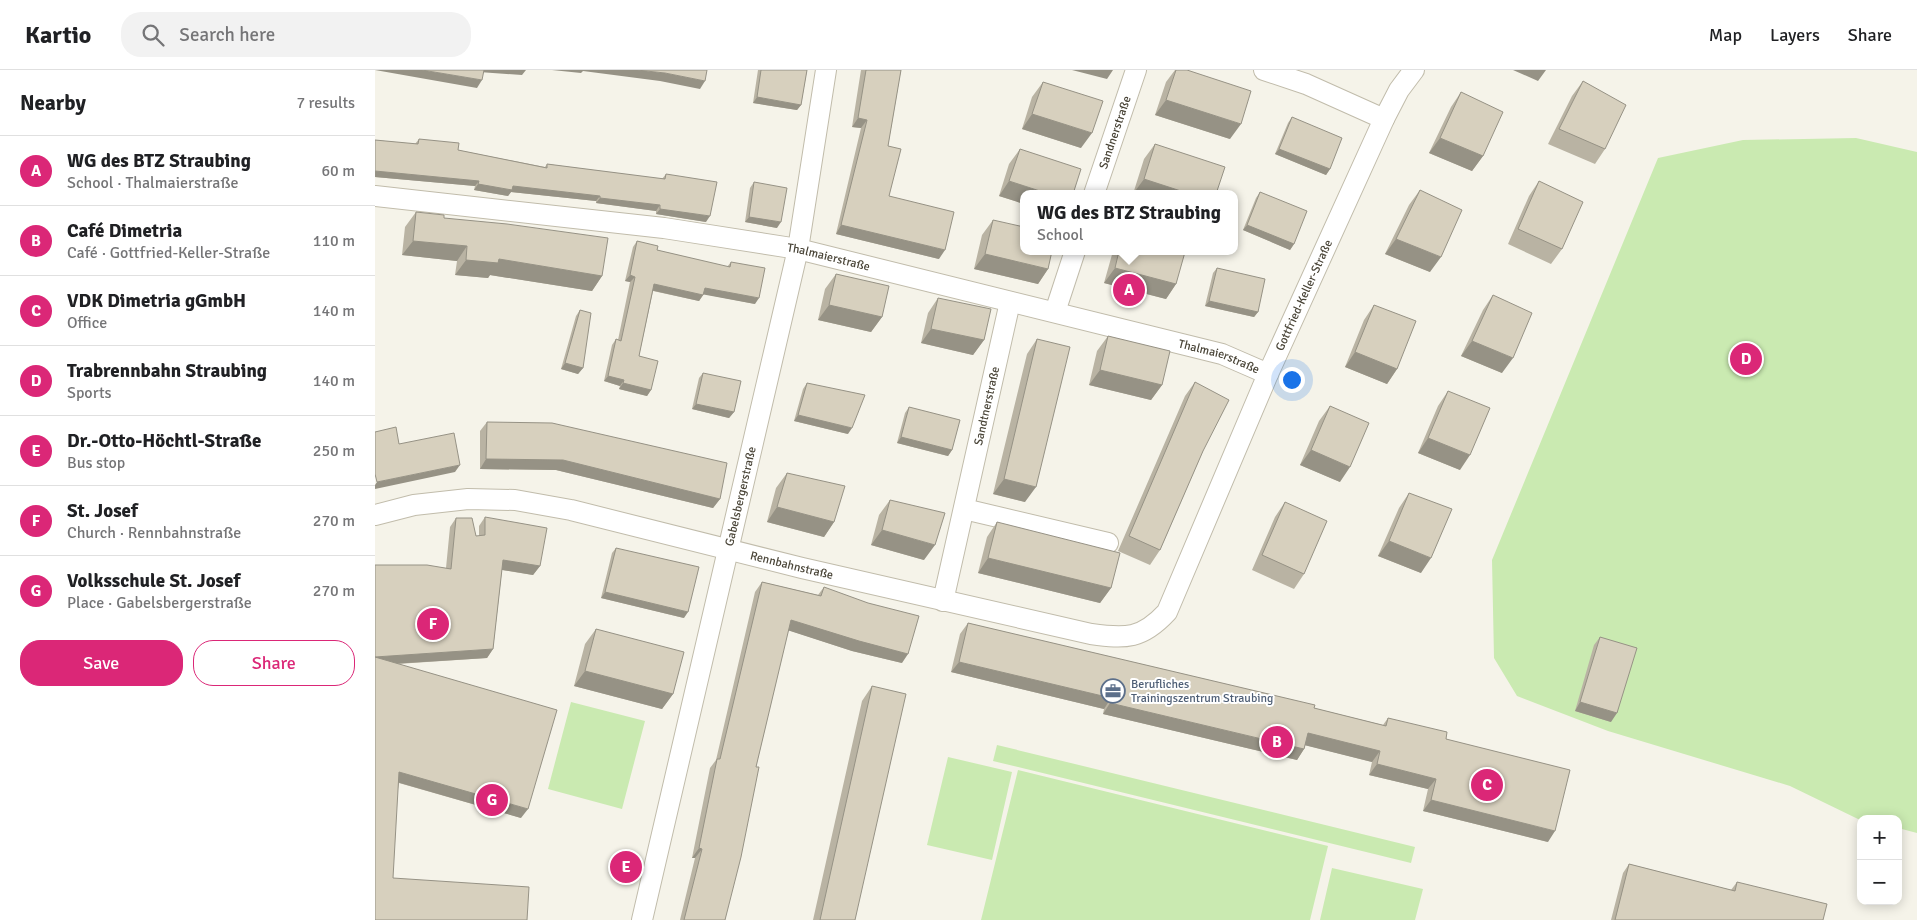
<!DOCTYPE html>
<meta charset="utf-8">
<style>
:root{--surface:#fff;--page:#f2f2f2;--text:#202124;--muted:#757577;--line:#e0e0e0;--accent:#db2777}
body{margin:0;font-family:Signika,sans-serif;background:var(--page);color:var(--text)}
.controls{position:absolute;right:15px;bottom:15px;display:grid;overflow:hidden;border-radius:10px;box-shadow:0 2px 12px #0003}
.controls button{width:45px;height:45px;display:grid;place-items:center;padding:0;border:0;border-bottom:1px solid var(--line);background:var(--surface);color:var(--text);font:25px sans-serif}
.you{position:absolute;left:916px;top:309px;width:18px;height:18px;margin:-12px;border:4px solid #fff;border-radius:50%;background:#1a73e8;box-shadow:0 0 0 8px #1a73e833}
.badge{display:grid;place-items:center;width:32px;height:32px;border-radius:50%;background:var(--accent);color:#fff;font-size:16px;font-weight:700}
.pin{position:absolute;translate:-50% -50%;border:2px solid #fff;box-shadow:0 1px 5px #0006}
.popup{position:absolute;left:645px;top:120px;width:218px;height:65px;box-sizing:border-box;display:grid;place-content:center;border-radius:10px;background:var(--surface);filter:drop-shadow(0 1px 4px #0005);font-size:16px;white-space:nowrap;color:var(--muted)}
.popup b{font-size:19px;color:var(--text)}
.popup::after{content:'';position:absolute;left:50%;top:100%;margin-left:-10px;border:10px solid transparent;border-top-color:var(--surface)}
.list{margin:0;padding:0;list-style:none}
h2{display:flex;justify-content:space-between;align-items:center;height:65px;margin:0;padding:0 20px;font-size:21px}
h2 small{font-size:16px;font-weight:400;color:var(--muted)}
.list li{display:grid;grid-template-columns:32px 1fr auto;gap:15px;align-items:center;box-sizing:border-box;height:70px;padding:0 20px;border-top:1px solid var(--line)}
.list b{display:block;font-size:19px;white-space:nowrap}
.list p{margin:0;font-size:16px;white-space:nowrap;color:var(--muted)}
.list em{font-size:16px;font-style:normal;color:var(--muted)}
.actions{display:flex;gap:10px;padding:15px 20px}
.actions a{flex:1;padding:11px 0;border:1px solid var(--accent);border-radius:20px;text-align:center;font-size:18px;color:var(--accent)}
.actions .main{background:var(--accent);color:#fff}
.icon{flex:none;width:28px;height:28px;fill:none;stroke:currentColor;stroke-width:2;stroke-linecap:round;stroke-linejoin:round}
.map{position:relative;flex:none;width:1542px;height:850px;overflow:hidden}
header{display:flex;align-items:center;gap:30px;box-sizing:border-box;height:70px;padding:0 25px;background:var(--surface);border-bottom:1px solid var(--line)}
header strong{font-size:24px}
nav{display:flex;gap:28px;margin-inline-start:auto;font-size:18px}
.search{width:350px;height:45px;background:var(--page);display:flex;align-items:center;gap:12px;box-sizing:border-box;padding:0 18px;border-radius:20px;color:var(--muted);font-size:19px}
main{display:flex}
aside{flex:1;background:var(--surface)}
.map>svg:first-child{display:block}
</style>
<header>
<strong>Kartio</strong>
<div class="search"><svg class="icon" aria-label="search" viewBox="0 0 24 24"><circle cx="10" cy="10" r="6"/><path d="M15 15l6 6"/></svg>Search here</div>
<nav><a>Map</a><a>Layers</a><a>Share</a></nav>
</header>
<main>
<aside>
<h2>Nearby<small>7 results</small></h2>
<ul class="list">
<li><span class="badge">A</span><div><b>WG des BTZ Straubing</b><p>School · Thalmaierstraße</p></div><em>60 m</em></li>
<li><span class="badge">B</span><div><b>Café Dimetria</b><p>Café · Gottfried-Keller-Straße</p></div><em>110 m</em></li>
<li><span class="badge">C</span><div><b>VDK Dimetria gGmbH</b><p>Office</p></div><em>140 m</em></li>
<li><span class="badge">D</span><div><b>Trabrennbahn Straubing</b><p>Sports</p></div><em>140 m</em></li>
<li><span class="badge">E</span><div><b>Dr.-Otto-Höchtl-Straße</b><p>Bus stop</p></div><em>250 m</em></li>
<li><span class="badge">F</span><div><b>St. Josef</b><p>Church · Rennbahnstraße</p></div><em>270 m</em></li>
<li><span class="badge">G</span><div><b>Volksschule St. Josef</b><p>Place · Gabelsbergerstraße</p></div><em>270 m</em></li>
</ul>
<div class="actions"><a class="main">Save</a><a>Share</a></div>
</aside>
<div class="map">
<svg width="1542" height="850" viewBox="0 0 1542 850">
<rect width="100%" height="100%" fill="#f5f3e9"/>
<!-- green -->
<path fill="#caeab1" d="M 1481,68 L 1542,82 L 1542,763 L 1523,758 L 1523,749 L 1483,749 L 1415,716 L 1233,661 L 1142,626 L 1119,588 L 1117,490 L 1283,88 L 1368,70 Z
M 196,632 L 270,651 L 247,739 L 173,719 Z
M 622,675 L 1040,777 L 1036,793 L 618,691 Z
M 573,687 L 637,702 L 617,790 L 552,775 Z
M 643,700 L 953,776 L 935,850 L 606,850 Z
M 957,798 L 1048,819 L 1040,850 L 945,850 Z"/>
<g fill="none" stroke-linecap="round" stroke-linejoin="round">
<!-- street casing -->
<g stroke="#c1bcab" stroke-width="22">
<g id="street">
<path d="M 889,0 L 931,14 L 1009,49"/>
<path id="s1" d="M 719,124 L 761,0"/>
<path id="s2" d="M 0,126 L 289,158 L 423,179 L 847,284 L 893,304"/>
<path d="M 680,242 L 700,181"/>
<path d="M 589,439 L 733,473"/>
<path id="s3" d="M 0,445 L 39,435 L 93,429 L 140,430 L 196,440 L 427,498 L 716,564 C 751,569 767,569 792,542 L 893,304 L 1009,49 L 1024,20 L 1039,0"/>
<path id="s4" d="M 568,531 L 635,232"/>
<path id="s5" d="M 267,850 L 423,179 L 451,0"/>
</g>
</g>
<!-- street -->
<use href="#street" stroke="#fff" stroke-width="20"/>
</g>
<!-- wall -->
<path fill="#b9b3a3" d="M 383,0 L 432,0 L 426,35 L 422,40 L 378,33 Z
M 486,0 L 526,0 L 513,76 L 514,126 L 564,189 L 461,164 L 486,58 L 477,57 Z
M 800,0 L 812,0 L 855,69 L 780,45 L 791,12 Z
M 1208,11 L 1230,79 L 1220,94 L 1173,74 L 1197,26 Z
M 668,12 L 706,78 L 647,59 L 657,27 Z
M 1086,22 L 1108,86 L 1097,101 L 1054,83 L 1076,37 Z
M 917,47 L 955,99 L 951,105 L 900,84 L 913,53 Z
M 44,69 L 83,80 L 170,97 L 172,94 L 287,109 L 291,104 L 331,152 L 281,144 L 281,141 L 221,133 L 221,131 L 136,122 L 133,126 L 99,120 L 100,116 L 0,107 L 0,70 L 40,74 Z
M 780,74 L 841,124 L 758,124 L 769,89 Z
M 645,79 L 649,124 L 649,134 L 624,126 L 634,94 Z
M 1164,111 L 1187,179 L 1176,194 L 1133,174 L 1154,126 Z
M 379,112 L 402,158 L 370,152 L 375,118 Z
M 1045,120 L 1055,202 L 1010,184 L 1034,135 Z
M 885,122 L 919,174 L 915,180 L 868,160 L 881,128 Z
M 41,142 L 69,148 L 227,206 L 217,221 L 115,205 L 113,208 L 80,205 L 82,191 L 27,185 L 30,157 Z
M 618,150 L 673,199 L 663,214 L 599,199 L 607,165 Z
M 262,171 L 282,180 L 352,197 L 356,192 L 380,234 L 329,224 L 324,231 L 278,221 L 264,286 L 276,320 L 272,326 L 244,319 L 245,316 L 229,311 L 237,275 L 241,269 L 243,270 L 255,212 L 250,211 L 258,177 Z
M 738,181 L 809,181 L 801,214 L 791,229 L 729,213 Z
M 842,198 L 883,242 L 879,247 L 830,236 L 838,203 Z
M 461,204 L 507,247 L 496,262 L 443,250 L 450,219 Z
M 1118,225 L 1127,303 L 1086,286 L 1108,240 Z
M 563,228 L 609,270 L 598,285 L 546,273 L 553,243 Z
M 999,235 L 1022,299 L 1012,314 L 970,297 L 989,250 Z
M 205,240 L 208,298 L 203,304 L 186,299 L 201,246 Z
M 733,266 L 787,315 L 776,330 L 714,315 L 722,281 Z
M 662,269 L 650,432 L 618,424 L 652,284 Z
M 328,303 L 359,342 L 354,348 L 317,339 L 324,308 Z
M 820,312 L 828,381 L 785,480 L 775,495 L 743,481 L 810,326 Z
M 432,313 L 473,364 L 419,351 L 428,319 Z
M 1073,321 L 1085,400 L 1043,383 L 1063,336 Z
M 955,336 L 965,412 L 925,395 L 944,351 Z
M 534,337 L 577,380 L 573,386 L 522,373 L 530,343 Z
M 112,352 L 345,429 L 338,438 L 181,400 L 105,399 L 105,361 Z
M 412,403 L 459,452 L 449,467 L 392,452 L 401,418 Z
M 1034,423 L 1046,503 L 1003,486 L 1024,438 Z
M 515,430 L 549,490 L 496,475 L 504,445 Z
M 910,432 L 929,504 L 919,519 L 877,500 L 900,447 Z
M 110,447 L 165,496 L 158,505 L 127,500 L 118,579 L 112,588 L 22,594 L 146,748 L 24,713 L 0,850 L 0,495 L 71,498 L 75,457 L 81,448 L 101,466 L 104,466 L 104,456 Z
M 622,452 L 736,518 L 725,533 L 603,503 L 612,467 Z
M 241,478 L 309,548 L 226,528 L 237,483 Z
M 387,512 L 443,525 L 449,517 L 527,593 L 477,581 L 413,560 L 381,697 L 350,850 L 305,850 L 320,788 L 317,788 L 335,698 L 341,690 L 380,522 Z
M 593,553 L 1008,655 L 1013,648 L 1071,669 L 1173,772 L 1048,741 L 1053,719 L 994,705 L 997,692 L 930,675 L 929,679 L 922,690 L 728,644 L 729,639 L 576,602 L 585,564 Z
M 221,559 L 298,624 L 287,639 L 199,616 L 210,574 Z
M 1225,567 L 1236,652 L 1200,641 L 1219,575 Z
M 497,616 L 480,850 L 438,850 L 487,631 Z
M 1254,794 L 1356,820 L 1362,812 L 1448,850 L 1236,850 L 1248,803 Z"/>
<!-- shaded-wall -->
<path fill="#969285" d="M 0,0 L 47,0 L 107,10 L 102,18 Z
M 106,0 L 151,0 L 147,5 L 104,2 Z
M 177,0 L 262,0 L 290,3 L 330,11 L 325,19 L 285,11 L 208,1 L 206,3 Z
M 697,0 L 738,0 L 732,9 Z
M 1138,0 L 1171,0 L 1163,11 Z
M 382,27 L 426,35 L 422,40 L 378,33 Z
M 791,30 L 866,54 L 855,69 L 780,45 Z
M 657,44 L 717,63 L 706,78 L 647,59 Z
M 483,48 L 492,50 L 486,58 L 477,57 Z
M 1065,68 L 1108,86 L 1097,101 L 1054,83 Z
M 904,79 L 955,99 L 951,105 L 900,84 Z
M 0,101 L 104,111 L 100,116 L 0,107 Z
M 769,109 L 815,124 L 758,124 Z
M 634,111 L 674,124 L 649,124 L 649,134 L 624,126 Z
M 103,114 L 138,116 L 225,126 L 221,131 L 136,122 L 133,126 L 99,120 Z
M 225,128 L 285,135 L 281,141 L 221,133 Z
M 285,139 L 335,146 L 331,152 L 281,144 Z
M 374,147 L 406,152 L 402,158 L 370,152 Z
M 466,155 L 570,180 L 564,189 L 461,164 Z
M 872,155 L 919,174 L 915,180 L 868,160 Z
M 1021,169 L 1066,187 L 1055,202 L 1010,184 Z
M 38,171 L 92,176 L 82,191 L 27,185 Z
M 610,184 L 673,199 L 663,214 L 599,199 Z
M 124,189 L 227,206 L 217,221 L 115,205 L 113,208 L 80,205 L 91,190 Z
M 740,198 L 801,214 L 791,229 L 729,213 Z
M 255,205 L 260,207 L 255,212 L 250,211 Z
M 279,214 L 328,225 L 324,231 L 275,220 Z
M 330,218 L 384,228 L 380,234 L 326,224 Z
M 834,231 L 883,242 L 879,247 L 830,236 Z
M 454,235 L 507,247 L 496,262 L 443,250 Z
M 556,259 L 609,270 L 598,285 L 546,273 Z
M 1097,271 L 1138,288 L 1127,303 L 1086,286 Z
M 980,282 L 1022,299 L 1012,314 L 970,297 Z
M 190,293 L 208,298 L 203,304 L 186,299 Z
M 725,300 L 787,315 L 776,330 L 714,315 Z
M 233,306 L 249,310 L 245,316 L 229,311 Z
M 248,313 L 276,320 L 272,326 L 244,319 Z
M 321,334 L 359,342 L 354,348 L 317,339 Z
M 423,345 L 477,358 L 473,364 L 419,351 Z
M 526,367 L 577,380 L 573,386 L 522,373 Z
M 1053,368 L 1095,385 L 1085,400 L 1043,383 Z
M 936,380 L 975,397 L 965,412 L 925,395 Z
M 111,389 L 188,390 L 345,429 L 338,438 L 181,400 L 105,399 Z
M 85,395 L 80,402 L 0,419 L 0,415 L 2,412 Z
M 629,409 L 661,417 L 650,432 L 618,424 Z
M 402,437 L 459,452 L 449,467 L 392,452 Z
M 507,460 L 560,475 L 549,490 L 496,475 Z
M 1014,471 L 1056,488 L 1046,503 L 1003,486 Z
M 613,488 L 736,518 L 725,533 L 603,503 Z
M 128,490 L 165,496 L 158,505 L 122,499 Z
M 230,522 L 313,542 L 309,548 L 226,528 Z
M 416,550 L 533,584 L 527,593 L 477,581 L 409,559 Z
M 118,579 L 112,588 L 0,595 L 0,587 Z
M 584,592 L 736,628 L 729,639 L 576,602 Z
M 210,601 L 298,624 L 287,639 L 199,616 Z
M 1205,632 L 1242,643 L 1236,652 L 1200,641 Z
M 735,633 L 929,679 L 922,690 L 728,644 Z
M 933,663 L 1005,681 L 997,692 L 925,674 Z
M 1002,694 L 1061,709 L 1053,719 L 994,705 Z
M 24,702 L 153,739 L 146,748 L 18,711 Z
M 1056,730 L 1180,761 L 1173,772 L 1048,741 Z
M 324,778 L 327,779 L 320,788 L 317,788 Z"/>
<!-- building -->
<path fill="#d7d0be" stroke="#969285" d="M 47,0 L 109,0 L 107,10 Z
M 262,0 L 332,0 L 330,11 L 290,3 Z
M 386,0 L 432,0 L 426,35 L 382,27 Z
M 491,0 L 526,0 L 513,76 L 526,79 L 514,126 L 579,142 L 570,180 L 466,155 L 492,50 L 483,48 Z
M 801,0 L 812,0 L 876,21 L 866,54 L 791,30 Z
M 1208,11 L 1251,35 L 1230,79 L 1184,59 Z
M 668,12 L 728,31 L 717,63 L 657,44 Z
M 1086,22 L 1128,42 L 1108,86 L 1065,68 Z
M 917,47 L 967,68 L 955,99 L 904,79 Z
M 44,69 L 84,73 L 83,80 L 172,98 L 172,94 L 290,109 L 291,104 L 342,112 L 335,146 L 285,139 L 285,135 L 225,128 L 225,126 L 138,116 L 137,120 L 103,114 L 104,111 L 0,101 L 0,70 L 43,74 Z
M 780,74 L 850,97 L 841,124 L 815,124 L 769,109 Z
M 645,79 L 706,99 L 698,124 L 674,124 L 634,111 Z
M 1164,111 L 1208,132 L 1187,179 L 1143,159 Z
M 379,112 L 412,118 L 406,152 L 374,147 Z
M 1045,120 L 1087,140 L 1066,187 L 1021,169 Z
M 885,122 L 932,141 L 919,174 L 872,155 Z
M 41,142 L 69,145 L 69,148 L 132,154 L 233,168 L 227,206 L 124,189 L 123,193 L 91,190 L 92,176 L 38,171 Z
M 618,150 L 649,157 L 649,181 L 677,181 L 673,199 L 610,184 Z
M 262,171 L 283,176 L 282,180 L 355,197 L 356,192 L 390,198 L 384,228 L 330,218 L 328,225 L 279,214 L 264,286 L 283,291 L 276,320 L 248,313 L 249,310 L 233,306 L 241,269 L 246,271 L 260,207 L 255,205 Z
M 744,181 L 810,182 L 801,214 L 740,198 Z
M 842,198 L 890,209 L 883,242 L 834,231 Z
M 461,204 L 514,216 L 507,247 L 454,235 Z
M 1118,225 L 1157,243 L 1138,288 L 1097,271 Z
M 563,228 L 616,239 L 609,270 L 556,259 Z
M 999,235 L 1041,251 L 1022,299 L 980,282 Z
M 205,240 L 216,243 L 208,298 L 190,293 Z
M 733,266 L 795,281 L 787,315 L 725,300 Z
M 662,269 L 695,277 L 661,417 L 629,409 Z
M 328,303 L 366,311 L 359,342 L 321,334 Z
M 820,312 L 854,330 L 828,381 L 785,480 L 754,466 Z
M 432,313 L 490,325 L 477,358 L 423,345 Z
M 1073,321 L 1115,338 L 1095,385 L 1053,368 Z
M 955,336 L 994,353 L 975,397 L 936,380 Z
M 534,337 L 585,350 L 577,380 L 526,367 Z
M 112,352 L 177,353 L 352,393 L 345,429 L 188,390 L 111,389 Z
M 21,357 L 24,374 L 79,363 L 85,395 L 2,412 L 0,404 L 0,362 Z
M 412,403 L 470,416 L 459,452 L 402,437 Z
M 1034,423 L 1077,439 L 1056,488 L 1014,471 Z
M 515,430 L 570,443 L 560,475 L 507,460 Z
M 910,432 L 952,451 L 929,504 L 887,485 Z
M 110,447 L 172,458 L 165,496 L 128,490 L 118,579 L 0,587 L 0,495 L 52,495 L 76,499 L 81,448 L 97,448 L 101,466 L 110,465 Z
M 622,452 L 745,483 L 736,518 L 613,488 Z
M 241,478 L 324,497 L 313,542 L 230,522 Z
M 387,512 L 446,526 L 449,517 L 493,533 L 544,546 L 533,584 L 484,571 L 416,550 L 381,697 L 384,697 L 366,787 L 350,850 L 309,850 L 327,779 L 324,778 L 342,689 L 345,689 Z
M 593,553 L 940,635 L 939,638 L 1011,656 L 1013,648 L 1072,662 L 1071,669 L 1195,700 L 1180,761 L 1056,730 L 1061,709 L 1002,694 L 1005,681 L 933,663 L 929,679 L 735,633 L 736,628 L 584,592 Z
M 221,559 L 309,582 L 298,624 L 210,601 Z
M 1225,567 L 1262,578 L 1242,643 L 1205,632 Z
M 0,587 L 182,640 L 153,739 L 24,702 L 18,808 L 154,817 L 152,850 L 0,850 Z
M 497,616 L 531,624 L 480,850 L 445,850 Z
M 1254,794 L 1360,821 L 1362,812 L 1452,834 L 1448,850 L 1240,850 Z"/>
<!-- icons -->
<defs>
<g id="office-ring" transform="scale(1.25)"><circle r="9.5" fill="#fff" stroke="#5c6f8a" stroke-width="1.5"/><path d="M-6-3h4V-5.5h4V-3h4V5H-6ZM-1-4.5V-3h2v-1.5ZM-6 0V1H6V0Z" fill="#5c6f8a"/></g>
</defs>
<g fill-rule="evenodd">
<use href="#office-ring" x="738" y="621"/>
</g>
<g text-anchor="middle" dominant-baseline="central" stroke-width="4" stroke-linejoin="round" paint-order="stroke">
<!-- street labels -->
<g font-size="12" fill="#494437" stroke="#fff">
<text stroke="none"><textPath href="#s1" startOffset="65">Sandnerstraße</textPath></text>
<text stroke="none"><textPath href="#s2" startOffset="458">Thalmaierstraße</textPath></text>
<text stroke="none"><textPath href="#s3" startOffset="1162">Gottfried-Keller-Straße</textPath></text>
<text stroke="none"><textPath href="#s2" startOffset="861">Thalmaierstraße</textPath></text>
<text stroke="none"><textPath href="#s4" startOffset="200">Sandtnerstraße</textPath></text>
<text stroke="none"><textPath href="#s5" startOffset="435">Gabelsbergerstraße</textPath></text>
<text stroke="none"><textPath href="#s3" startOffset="426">Rennbahnstraße</textPath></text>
</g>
<!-- service labels -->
<g font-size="12" fill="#4e5e75" stroke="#fff" text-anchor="start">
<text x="756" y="614">Berufliches<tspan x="756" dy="14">Trainingszentrum Straubing</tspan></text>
</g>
</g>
</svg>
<div class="controls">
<button>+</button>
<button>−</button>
</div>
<div class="you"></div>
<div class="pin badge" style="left:754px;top:220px">A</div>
<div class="popup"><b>WG des BTZ Straubing</b>School</div>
<div class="pin badge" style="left:902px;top:672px">B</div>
<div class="pin badge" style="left:1112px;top:715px">C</div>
<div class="pin badge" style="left:1371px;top:289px">D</div>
<div class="pin badge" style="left:251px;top:797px">E</div>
<div class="pin badge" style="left:58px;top:554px">F</div>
<div class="pin badge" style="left:117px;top:730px">G</div>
</div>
</main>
